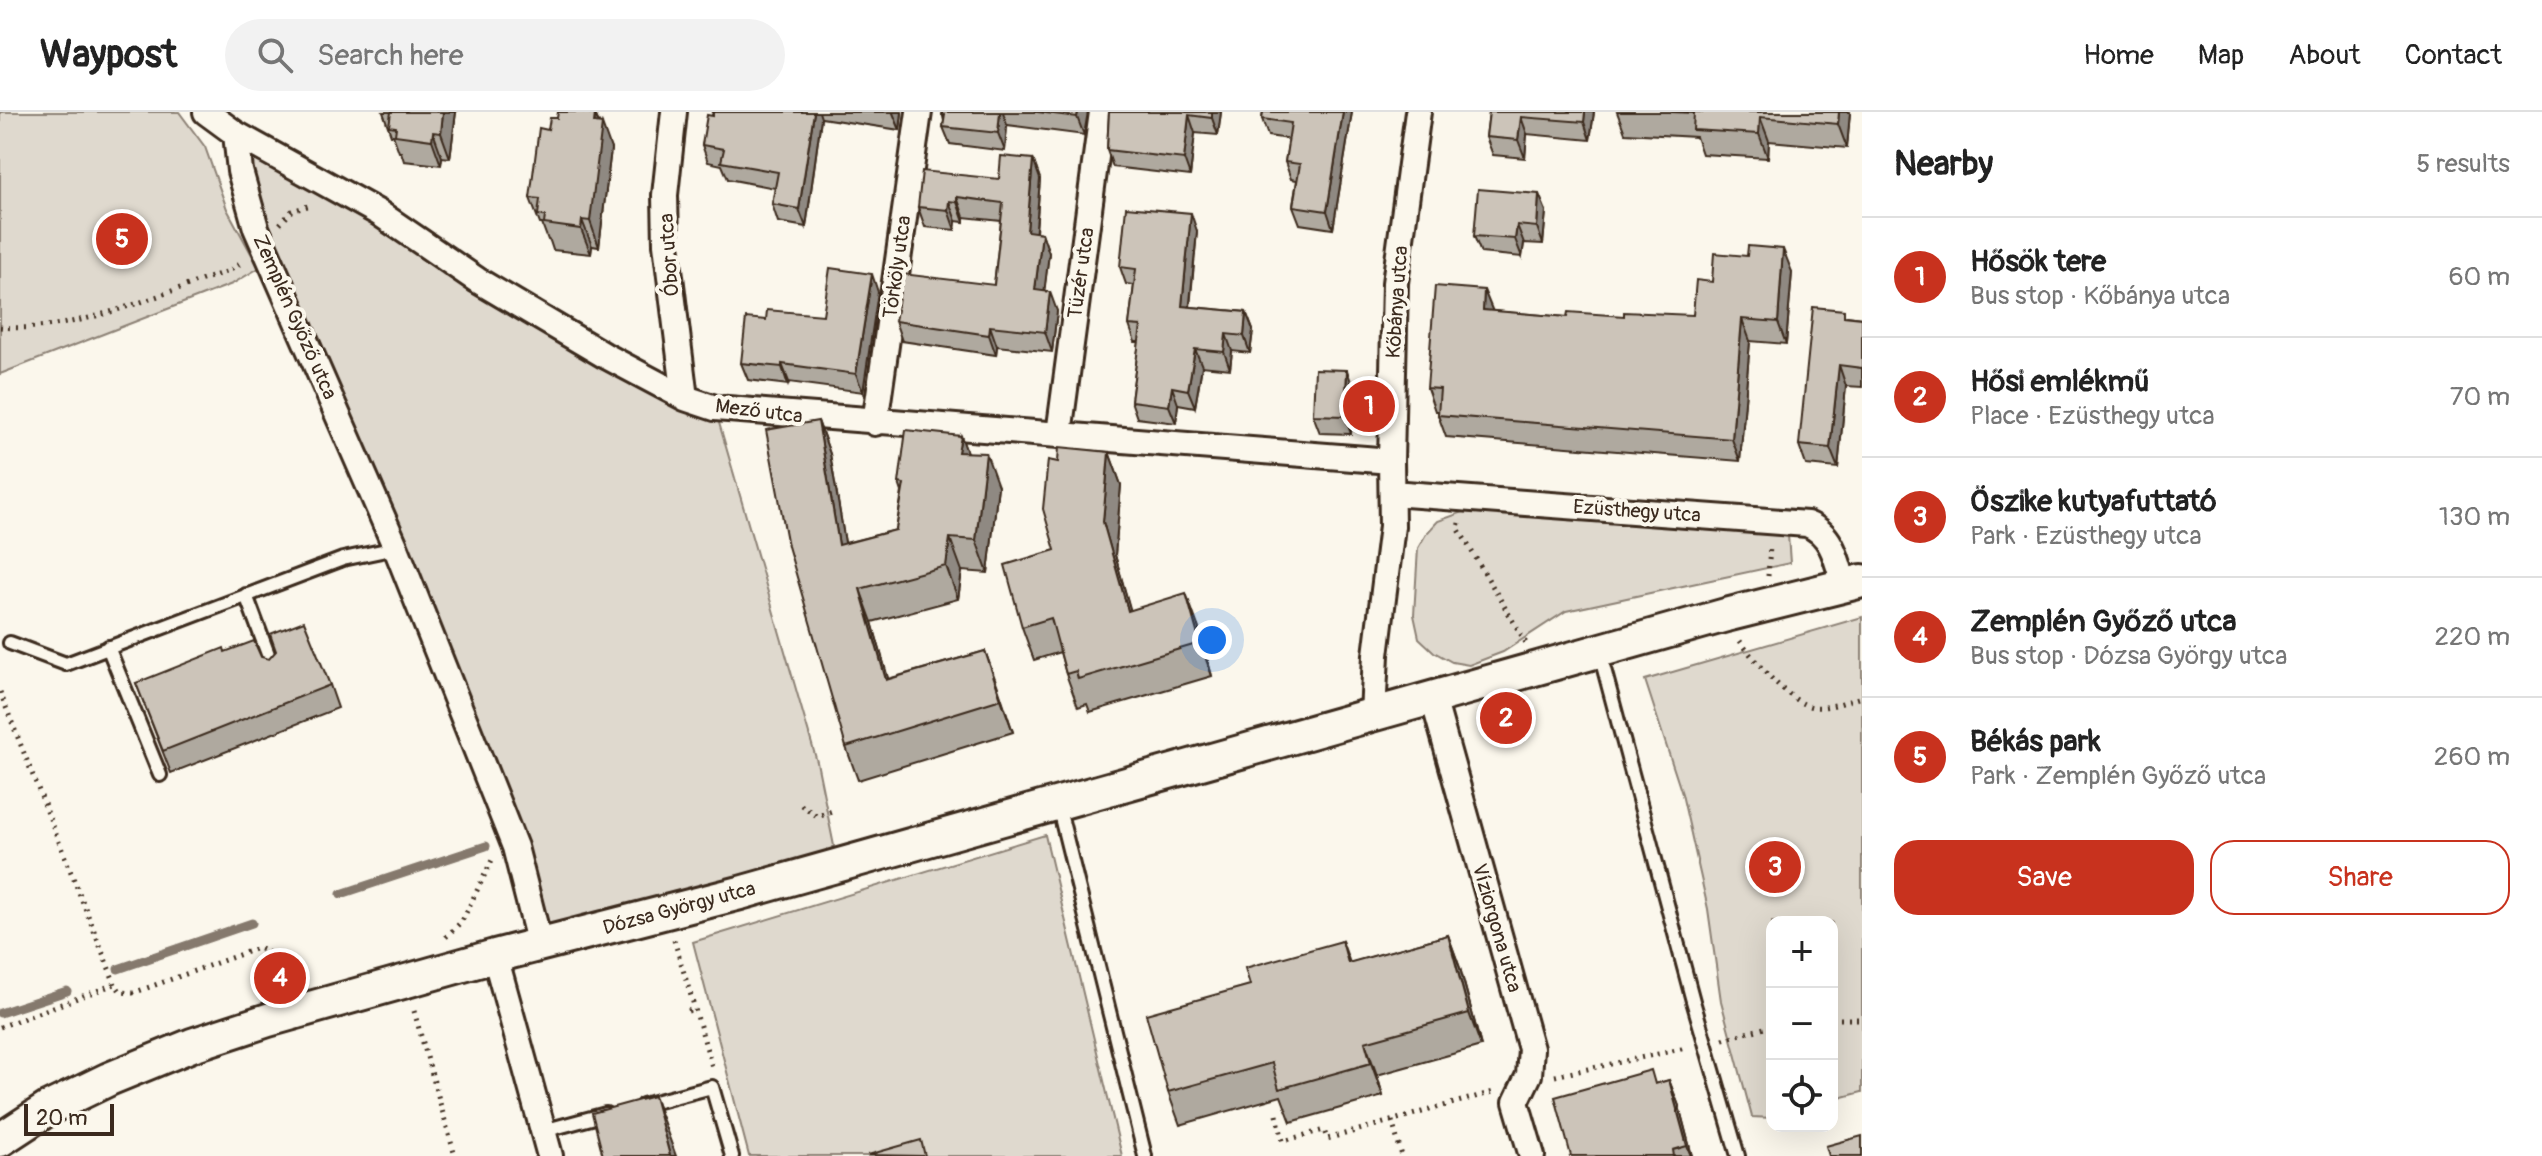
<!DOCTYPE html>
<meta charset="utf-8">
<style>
:root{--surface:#fff;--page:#f2f2f2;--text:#222;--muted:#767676;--line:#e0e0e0;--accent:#c8321e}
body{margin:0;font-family:Pangolin,sans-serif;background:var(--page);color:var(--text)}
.controls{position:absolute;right:24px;bottom:24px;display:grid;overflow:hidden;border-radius:16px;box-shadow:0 8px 32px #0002}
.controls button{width:72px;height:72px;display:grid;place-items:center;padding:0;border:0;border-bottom:2px solid var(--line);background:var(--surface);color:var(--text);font:40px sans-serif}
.scale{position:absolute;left:24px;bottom:20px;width:90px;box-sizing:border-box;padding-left:8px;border:4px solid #3b2a1e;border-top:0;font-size:22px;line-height:28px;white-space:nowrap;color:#3b2a1e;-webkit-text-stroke:6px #fbf7ec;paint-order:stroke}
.you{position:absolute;left:1212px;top:528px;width:28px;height:28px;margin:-20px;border:6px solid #fff;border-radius:50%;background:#1a73e8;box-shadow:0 0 0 12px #1a73e833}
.badge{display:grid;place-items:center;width:52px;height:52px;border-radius:50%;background:var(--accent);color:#fff;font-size:26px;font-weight:700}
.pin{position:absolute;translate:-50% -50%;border:4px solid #fff;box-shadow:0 2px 8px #0006}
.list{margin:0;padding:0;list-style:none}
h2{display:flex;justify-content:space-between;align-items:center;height:104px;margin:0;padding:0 32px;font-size:34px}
h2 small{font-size:26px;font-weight:400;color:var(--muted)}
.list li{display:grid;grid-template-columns:52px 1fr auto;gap:24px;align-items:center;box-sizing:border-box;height:120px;padding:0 32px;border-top:2px solid var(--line)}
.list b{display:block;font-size:30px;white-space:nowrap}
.list p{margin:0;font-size:26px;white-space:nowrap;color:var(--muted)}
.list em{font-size:26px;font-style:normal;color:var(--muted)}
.actions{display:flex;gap:16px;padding:24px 32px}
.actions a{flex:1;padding:18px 0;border:2px solid var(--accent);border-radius:24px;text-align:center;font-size:28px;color:var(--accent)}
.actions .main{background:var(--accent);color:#fff}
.icon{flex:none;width:44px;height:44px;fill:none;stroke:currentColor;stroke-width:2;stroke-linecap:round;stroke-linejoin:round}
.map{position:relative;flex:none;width:1862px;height:1044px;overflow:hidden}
header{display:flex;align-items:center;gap:48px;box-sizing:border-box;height:112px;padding:0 40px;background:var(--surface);border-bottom:2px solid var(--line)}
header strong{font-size:38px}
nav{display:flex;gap:44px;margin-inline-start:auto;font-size:28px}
.search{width:560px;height:72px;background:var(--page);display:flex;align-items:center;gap:20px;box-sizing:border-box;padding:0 28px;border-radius:44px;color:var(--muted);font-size:30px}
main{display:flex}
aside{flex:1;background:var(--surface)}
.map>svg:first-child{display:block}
</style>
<header>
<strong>Waypost</strong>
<div class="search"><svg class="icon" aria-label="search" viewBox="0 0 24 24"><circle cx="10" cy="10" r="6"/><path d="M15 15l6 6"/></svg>Search here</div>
<nav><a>Home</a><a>Map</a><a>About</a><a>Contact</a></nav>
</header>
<main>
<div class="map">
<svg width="1862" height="1044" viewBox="0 0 1862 1044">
<rect width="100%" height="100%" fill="#fbf7ec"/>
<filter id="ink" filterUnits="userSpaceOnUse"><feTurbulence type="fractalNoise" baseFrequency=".0125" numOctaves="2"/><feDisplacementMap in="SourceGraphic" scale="16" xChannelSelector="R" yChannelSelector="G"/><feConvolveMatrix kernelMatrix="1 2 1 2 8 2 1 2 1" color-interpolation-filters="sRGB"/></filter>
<g filter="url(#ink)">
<!-- green -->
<path fill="#dfd9ce" stroke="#8d8276" stroke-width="2" d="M 0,0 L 179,0 L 205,35 L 227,97 L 259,156 L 232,172 L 0,262 Z
M 237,23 L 715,297 L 817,650 L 834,734 L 810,761 L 541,831 L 256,116 Z
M 1466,399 L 1788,423 L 1790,451 L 1566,499 L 1503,540 L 1469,553 L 1452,550 L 1434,540 L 1419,526 L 1414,503 L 1418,436 L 1426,422 L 1438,409 Z
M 1862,505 L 1862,980 L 1832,988 L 1832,810 L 1772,810 L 1772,1006 L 1752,1005 L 1721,889 L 1708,797 L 1682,682 L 1645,568 Z
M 1045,723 L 1122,1044 L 749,1044 L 693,830 Z"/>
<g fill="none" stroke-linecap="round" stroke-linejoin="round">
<!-- stream -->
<path stroke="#85796d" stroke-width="9" d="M 341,782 L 486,734
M 118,857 L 252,811
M 0,901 L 67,879"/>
<!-- lane casing -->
<g stroke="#3b2a1e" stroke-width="18">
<path id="lane" d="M 246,483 L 275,561
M 10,531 L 66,552 L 343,447 L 396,436
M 108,535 L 160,663
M 1600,542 L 1693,889 L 1738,1044
M 1058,693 L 1145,1044
M 643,993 L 712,975 L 732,1044
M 543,1019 L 606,1002"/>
</g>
<!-- street casing -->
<g stroke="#3b2a1e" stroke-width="30">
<path id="street" d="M 206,0 L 236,22 L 379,101 L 477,168 L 604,243 L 685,286 L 715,296 L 1391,349
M 674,0 L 665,83 L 666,132 L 685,286
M 236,22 L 240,59 L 256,116 L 396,436 L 494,682 L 515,735 L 540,833
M 875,311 L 919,0
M 1059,322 L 1102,0
M 1392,381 L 1807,412 C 1833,422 1837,449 1844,473
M 1433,586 L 1531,937 L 1529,963 L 1516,990 L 1532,1044
M 1373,602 L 1376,543 L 1392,414 L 1391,349 L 1395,171 L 1418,0
M 495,844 L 550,1044"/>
</g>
<!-- secondary casing -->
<g stroke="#3b2a1e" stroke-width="38">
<path id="secondary" d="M 0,1028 L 49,996 L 109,967 L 192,933 L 268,908 L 495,844 L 740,781 L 1726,503 L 1862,469"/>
</g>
<!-- path -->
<path stroke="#3b2a1e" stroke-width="5" stroke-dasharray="2 6" stroke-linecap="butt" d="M 280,112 L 292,99 L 311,93
M 0,215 C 76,222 157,182 229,159 L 243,150
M 1459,411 L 1458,416 L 1526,531
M 1768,464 L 1770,434
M 1740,529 C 1754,548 1789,591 1813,595 C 1829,597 1847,589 1862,585
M 0,580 L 115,872
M 801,693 L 817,704 L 832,699
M 446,825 L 462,809 L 492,748
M 674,828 L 695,897
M 414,899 L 455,1044
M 688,899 L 695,897 L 712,955
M 1832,907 L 1862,907
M 0,915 L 115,872 L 121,880 L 133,881 L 258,836 L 268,840 L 288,864
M 1723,927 L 1772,914
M 1555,964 L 1686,936
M 1277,1003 L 1283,1029 L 1324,1018 L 1327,1027 L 1493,980
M 1392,1009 L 1402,1044"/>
<!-- lane -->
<use href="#lane" stroke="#fbf7ec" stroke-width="12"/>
<!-- street -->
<use href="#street" stroke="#fbf7ec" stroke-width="24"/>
<!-- secondary -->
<use href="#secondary" stroke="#fbf7ec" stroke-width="32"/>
</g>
<!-- wall -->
<path fill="#afa99f" stroke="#3b2a1e" stroke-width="2" d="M 383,0 L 456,0 L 450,46 L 442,45 L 441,53 L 404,49 L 401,40 L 399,40 L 393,23 L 391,23 Z
M 713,0 L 902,0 L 900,18 L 821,6 L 806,115 L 778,110 L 772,92 L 775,76 L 728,67 L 722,53 L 708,50 L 702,33 Z
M 942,0 L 1088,0 L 1084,23 L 1007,13 L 1005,39 L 950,32 L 943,15 L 944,9 Z
M 1109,0 L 1221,0 L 1218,23 L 1195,21 L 1190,64 L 1113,55 L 1107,38 Z
M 1263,0 L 1352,0 L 1333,117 L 1300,112 L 1293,94 L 1297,68 L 1291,67 L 1285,50 L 1289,27 L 1268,24 L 1262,7 Z
M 1489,0 L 1594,0 L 1590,28 L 1527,22 L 1525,46 L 1493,43 L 1486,25 Z
M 1617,0 L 1850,0 L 1847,36 L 1769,29 L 1768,46 L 1702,42 L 1696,25 L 1625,21 Z
M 595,2 L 611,37 L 599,135 L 592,134 L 591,142 L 553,138 L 550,129 L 548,128 L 542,112 L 540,112 L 530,86 L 548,18 L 557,6 Z
M 1033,47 L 1040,67 L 1036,120 L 1042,121 L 1049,141 L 1044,179 L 1057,199 L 1052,240 L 997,234 L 996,243 L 902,229 L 895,209 L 994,173 L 1001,109 L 964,105 L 964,110 L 956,109 L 955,118 L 925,115 L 918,95 L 999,67 Z
M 1546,99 L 1543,132 L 1524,131 L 1522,145 L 1481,141 L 1474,124 Z
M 1197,119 L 1190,195 L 1246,200 L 1253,218 L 1250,241 L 1232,239 L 1230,257 L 1202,254 L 1195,295 L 1178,292 L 1176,311 L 1137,306 L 1131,289 L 1139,230 L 1135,230 L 1129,213 L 1134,173 L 1126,172 L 1120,155 Z
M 1792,160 L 1786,232 L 1750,229 L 1740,349 L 1446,325 L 1438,303 L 1438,299 L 1435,299 L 1427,276 L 1492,199 L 1567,205 L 1693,203 L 1712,170 Z
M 878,180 L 863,280 L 789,270 L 788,273 L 748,268 L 741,251 L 766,208 L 823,203 Z
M 1847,204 L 1862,206 L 1862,275 L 1846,274 L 1838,356 L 1806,353 L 1799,333 Z
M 1353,276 L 1351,322 L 1320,321 L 1313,303 Z
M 818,309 L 830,342 L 845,431 L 896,418 L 902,380 L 899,371 L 961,324 L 967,341 L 998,374 L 988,461 L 962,459 L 958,487 L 872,510 L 888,567 L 985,539 L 1013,620 L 858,668 L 846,635 Z
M 1109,340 L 1121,373 L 1115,443 L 1130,498 L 1198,514 L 1212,564 L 1090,600 L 1087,592 L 1078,595 L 1066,562 L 1060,540 L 1034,548 L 1022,515 L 1055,438 L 1058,350 Z
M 261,545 L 330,573 L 338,596 L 171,661 L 136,571 Z
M 1448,823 L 1460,856 L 1481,934 L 1377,963 L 1383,984 L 1291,1010 L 1281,984 L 1180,1013 L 1168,980 L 1250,873 L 1342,829 L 1350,851 Z
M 1669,968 L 1679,994 L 1692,1044 L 1571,1044 L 1656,972 Z"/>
<!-- shaded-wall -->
<path fill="#8f8982" stroke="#3b2a1e" stroke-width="2" d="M 443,0 L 456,0 L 450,46 L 441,21 Z
M 814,0 L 819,0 L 821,6 L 806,115 L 799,97 Z
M 893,0 L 902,0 L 900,18 L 893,1 Z
M 1000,0 L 1003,0 L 1007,13 L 1005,39 L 998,21 Z
M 1078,0 L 1088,0 L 1084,23 L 1077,5 Z
M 1212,0 L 1221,0 L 1218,23 L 1212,6 Z
M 1343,0 L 1352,0 L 1333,117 L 1327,99 Z
M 1585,0 L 1594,0 L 1590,28 L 1584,10 Z
M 1839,0 L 1850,0 L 1847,36 L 1838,12 Z
M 595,2 L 601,17 L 602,12 L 611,37 L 599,135 L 590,109 Z
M 1189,3 L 1195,21 L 1190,64 L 1184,47 Z
M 1521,5 L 1527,22 L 1525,46 L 1518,28 Z
M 1760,5 L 1769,29 L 1768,46 L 1759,22 Z
M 433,20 L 442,45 L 441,53 L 432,28 Z
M 1033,47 L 1040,67 L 1034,139 L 1027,119 Z
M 1539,82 L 1546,99 L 1543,132 L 1537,115 Z
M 957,85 L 964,105 L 964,110 L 957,90 Z
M 949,89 L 956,109 L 955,118 L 948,98 Z
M 1191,101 L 1197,119 L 1188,211 L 1182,194 Z
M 582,108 L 592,134 L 591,142 L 581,117 Z
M 1517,113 L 1524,131 L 1522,145 L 1515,127 Z
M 1042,121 L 1049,141 L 1042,198 L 1035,178 Z
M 1783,137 L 1792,160 L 1786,232 L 1778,210 Z
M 872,162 L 878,180 L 863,280 L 856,262 Z
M 1484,178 L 1493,200 L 1483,198 Z
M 1050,180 L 1057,199 L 1052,240 L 1045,220 Z
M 1246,200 L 1253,218 L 1250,241 L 1244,224 Z
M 1742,207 L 1750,229 L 1740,349 L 1732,327 Z
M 990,214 L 997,234 L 996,243 L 989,223 Z
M 1226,222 L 1232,239 L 1230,257 L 1224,240 Z
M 1195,237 L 1202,254 L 1195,295 L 1188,278 Z
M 782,252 L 789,270 L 788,273 L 782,255 Z
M 1839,253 L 1846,274 L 1838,356 L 1830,336 Z
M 1347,258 L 1353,276 L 1351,322 L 1345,304 Z
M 1172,275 L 1178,292 L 1176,311 L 1169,294 Z
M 818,309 L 830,342 L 851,466 L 839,433 Z
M 961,324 L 973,357 L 958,340 Z
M 1109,340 L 1121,373 L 1115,443 L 1140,532 L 1128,499 L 1103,410 Z
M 986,341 L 998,374 L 988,461 L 976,428 Z
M 950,426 L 962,459 L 958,487 L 946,454 Z
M 860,477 L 872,510 L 898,601 L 886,568 Z
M 1186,481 L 1198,514 L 1212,564 L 1200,531 Z
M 985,539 L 997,572 L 1013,620 L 1001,587 Z
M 1448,823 L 1460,856 L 1481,934 L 1469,901 Z
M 1365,930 L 1377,963 L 1383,984 L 1371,951 Z
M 1669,968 L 1679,994 L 1692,1044 L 1691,1044 L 1687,1034 Z
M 654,984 L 676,1044 L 670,1044 Z"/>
<!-- building -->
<path fill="#ccc4b9" stroke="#3b2a1e" stroke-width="2" d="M 391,0 L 443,0 L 441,21 L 433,20 L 432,28 L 395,23 L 396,15 L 389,14 Z
M 558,0 L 583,0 L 595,2 L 594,11 L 602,12 L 590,109 L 582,108 L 581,117 L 544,112 L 545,104 L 538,103 L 540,87 L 530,86 L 539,16 L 548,18 L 550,6 L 557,6 Z
M 713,0 L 814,0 L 799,97 L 772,92 L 778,60 L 721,50 L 724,37 L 702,33 L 707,3 L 713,4 Z
M 942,0 L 1000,0 L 998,21 L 943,15 L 945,3 L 942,3 Z
M 1037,0 L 1078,0 L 1077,5 Z
M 1109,0 L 1212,0 L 1212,6 L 1189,3 L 1184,47 L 1107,38 Z
M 1263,0 L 1343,0 L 1327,99 L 1293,94 L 1300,52 L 1285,50 L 1291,11 L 1262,7 Z
M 1489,0 L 1585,0 L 1584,10 L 1521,5 L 1518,28 L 1486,25 Z
M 1669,0 L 1839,0 L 1838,12 L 1760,5 L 1759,22 L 1693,18 L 1694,1 Z
M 1001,44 L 1033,47 L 1027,119 L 1042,121 L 1035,178 L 1050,180 L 1045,220 L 990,214 L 989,223 L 895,209 L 903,162 L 994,173 L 1003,91 L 957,85 L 957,90 L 949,89 L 948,98 L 918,95 L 922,59 L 999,67 Z
M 1478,77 L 1539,82 L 1537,115 L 1517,113 L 1515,127 L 1474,124 Z
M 1126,95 L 1191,101 L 1182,194 L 1246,200 L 1244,224 L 1226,222 L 1224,240 L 1195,237 L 1188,278 L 1172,275 L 1169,294 L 1131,289 L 1141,214 L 1129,213 L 1136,157 L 1120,155 Z
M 1748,134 L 1783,137 L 1778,210 L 1742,207 L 1732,327 L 1438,303 L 1440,277 L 1427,276 L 1435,174 L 1484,178 L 1483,198 L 1567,205 L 1568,200 L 1624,204 L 1624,200 L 1693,203 L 1696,168 L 1712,170 L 1714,141 L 1747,144 Z
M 830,156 L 872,162 L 856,262 L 782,252 L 782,255 L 741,251 L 746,206 L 766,208 L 767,198 L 823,203 Z
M 1813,195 L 1844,198 L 1844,204 L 1862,206 L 1862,256 L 1839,253 L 1830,336 L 1799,333 Z
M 1315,257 L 1347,258 L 1345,304 L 1313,303 Z
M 818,309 L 839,433 L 896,418 L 904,372 L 899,371 L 906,318 L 961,324 L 958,340 L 986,341 L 976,428 L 950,426 L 946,454 L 860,477 L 886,568 L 985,539 L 1001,587 L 846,635 L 788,434 L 766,318 Z
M 1059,335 L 1109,340 L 1103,410 L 1128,499 L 1186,481 L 1200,531 L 1078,567 L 1076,559 L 1066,562 L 1051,506 L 1022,515 L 1005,453 L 1055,438 L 1043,397 L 1048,348 L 1058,350 Z
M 304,509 L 330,573 L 163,639 L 136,571 L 224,536 L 225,540 L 254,529 L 261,545 L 269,547 L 276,539 L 270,522 Z
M 1448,823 L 1469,901 L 1365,930 L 1371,951 L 1279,977 L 1272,951 L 1168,980 L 1146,902 L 1250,873 L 1245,856 L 1342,829 L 1348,851 Z
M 1651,958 L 1655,972 L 1669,968 L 1687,1034 L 1673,1038 L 1674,1044 L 1571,1044 L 1555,985 Z
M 654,984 L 670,1044 L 603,1044 L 592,1001 Z
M 1862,1024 L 1862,1044 L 1829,1044 L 1826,1034 Z
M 921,1028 L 925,1044 L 868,1043 Z"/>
</g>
<g text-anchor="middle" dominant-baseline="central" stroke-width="8" stroke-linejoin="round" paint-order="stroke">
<!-- street labels -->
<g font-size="20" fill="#3b2a1e" stroke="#fbf7ec">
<text transform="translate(669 143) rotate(-94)">Óbor utca</text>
<text transform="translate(897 155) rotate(-82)">Törköly utca</text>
<text transform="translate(1081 161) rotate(-82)">Tüzér utca</text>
<text transform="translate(1397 190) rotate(-86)">Kőbánya utca</text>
<text transform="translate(295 205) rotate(66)">Zemplén Győző utca</text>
<text transform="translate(759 299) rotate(7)">Mező utca</text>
<text transform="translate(1637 399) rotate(4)">Ezüsthegy utca</text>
<text transform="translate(679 796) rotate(-15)">Dózsa György utca</text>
<text transform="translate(1497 816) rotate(74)">Víziorgona utca</text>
</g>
</g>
</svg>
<div class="controls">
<button>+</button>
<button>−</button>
<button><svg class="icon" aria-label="locate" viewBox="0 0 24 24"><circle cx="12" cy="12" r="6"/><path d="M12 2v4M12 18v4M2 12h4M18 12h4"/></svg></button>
</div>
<div class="scale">20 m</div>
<div class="you"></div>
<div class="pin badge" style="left:1369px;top:294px">1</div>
<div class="pin badge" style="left:1506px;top:606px">2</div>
<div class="pin badge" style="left:1775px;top:755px">3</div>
<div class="pin badge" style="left:280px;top:866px">4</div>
<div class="pin badge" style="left:122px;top:127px">5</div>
</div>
<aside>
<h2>Nearby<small>5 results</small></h2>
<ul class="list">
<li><span class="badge">1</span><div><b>Hősök tere</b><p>Bus stop · Kőbánya utca</p></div><em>60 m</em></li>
<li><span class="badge">2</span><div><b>Hősi emlékmű</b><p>Place · Ezüsthegy utca</p></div><em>70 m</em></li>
<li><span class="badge">3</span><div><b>Öszike kutyafuttató</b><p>Park · Ezüsthegy utca</p></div><em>130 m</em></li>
<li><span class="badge">4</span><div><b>Zemplén Győző utca</b><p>Bus stop · Dózsa György utca</p></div><em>220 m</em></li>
<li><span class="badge">5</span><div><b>Békás park</b><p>Park · Zemplén Győző utca</p></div><em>260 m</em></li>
</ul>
<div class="actions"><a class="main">Save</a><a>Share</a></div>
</aside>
</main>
